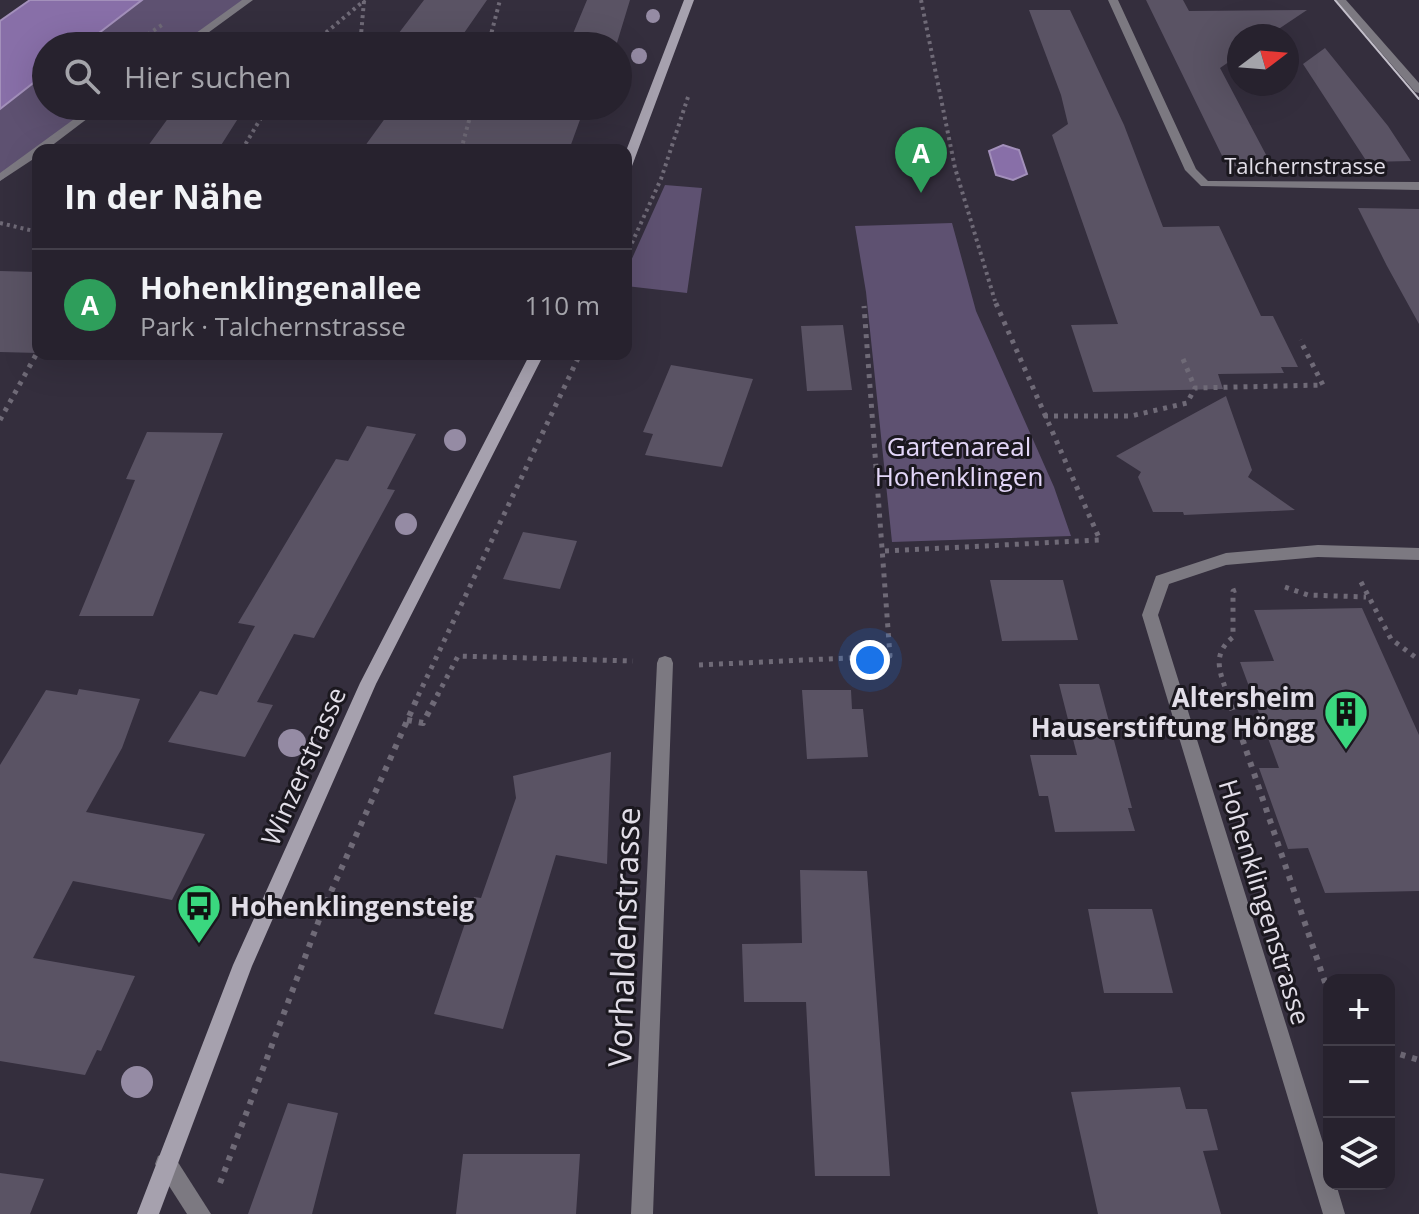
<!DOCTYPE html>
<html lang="de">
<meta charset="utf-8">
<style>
:root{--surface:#27222e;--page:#2f2a36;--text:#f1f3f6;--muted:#a4a4aa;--line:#433f4a;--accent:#b45309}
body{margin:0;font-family:"Open Sans",sans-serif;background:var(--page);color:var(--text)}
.controls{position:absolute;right:24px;bottom:24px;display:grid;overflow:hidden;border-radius:16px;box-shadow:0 8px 32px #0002}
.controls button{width:72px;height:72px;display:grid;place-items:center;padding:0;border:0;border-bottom:2px solid var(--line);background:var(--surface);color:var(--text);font:40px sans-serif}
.compass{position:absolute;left:1227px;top:24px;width:72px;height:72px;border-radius:50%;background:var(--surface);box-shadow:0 8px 32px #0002;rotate:74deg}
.you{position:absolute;left:870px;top:660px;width:28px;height:28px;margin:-20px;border:6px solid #fff;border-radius:50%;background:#1a73e8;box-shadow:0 0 0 12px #1a73e833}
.badge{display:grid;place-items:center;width:52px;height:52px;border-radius:50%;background:var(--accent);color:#fff;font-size:26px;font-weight:700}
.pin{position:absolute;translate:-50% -66px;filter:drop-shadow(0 2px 4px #0008)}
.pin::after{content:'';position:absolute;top:42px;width:28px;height:24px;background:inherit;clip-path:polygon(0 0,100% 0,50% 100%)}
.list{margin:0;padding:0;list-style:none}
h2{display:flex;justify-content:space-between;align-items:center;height:104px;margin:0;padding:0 32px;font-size:34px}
h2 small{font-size:26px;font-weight:400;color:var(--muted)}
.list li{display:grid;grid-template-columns:52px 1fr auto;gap:24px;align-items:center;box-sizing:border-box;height:112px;padding:0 32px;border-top:2px solid var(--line)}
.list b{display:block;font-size:30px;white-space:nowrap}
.list p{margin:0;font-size:26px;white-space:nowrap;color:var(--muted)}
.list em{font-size:26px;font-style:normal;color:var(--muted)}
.icon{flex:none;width:44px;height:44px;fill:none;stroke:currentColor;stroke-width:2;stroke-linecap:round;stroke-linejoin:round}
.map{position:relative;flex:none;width:1419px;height:1214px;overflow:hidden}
.search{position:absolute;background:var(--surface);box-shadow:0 8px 32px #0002;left:32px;top:32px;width:600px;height:88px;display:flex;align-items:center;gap:20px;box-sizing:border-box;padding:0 28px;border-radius:44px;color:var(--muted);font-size:30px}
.panel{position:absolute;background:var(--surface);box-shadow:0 8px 32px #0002;left:32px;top:144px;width:600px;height:216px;border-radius:16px}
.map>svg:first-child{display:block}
</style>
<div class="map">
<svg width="1419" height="1214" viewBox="0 0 1419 1214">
<rect width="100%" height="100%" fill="#342e3d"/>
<!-- green -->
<path fill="#5e5171" d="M 142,0 L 248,0 L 183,46 L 82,46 Z
M 46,73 L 46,106 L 99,106 L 0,181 L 0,109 Z
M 665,185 L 702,188 L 687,293 L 626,286 L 626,272 Z
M 952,223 L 976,311 L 1054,487 L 1071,536 L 892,542 L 866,292 L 855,226 Z"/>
<!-- water -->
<path fill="#886fa8" stroke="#a390bb" stroke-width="2" d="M 30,0 L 142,0 L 82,46 L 46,46 L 46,73 L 0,109 L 0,21 Z
M 1003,145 L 1019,150 L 1027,174 L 1013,180 L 996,175 L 989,151 Z"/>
<!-- building -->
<path fill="#5a5364" d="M 424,0 L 487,0 L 455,46 L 389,46 Z
M 587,0 L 630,0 L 616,46 L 560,46 L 564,36 L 572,36 Z
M 1146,0 L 1183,0 L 1189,11 L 1307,10 L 1268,36 L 1239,36 L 1239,55 L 1220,68 L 1272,166 L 1227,166 Z
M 1029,10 L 1070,10 L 1124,125 L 1163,227 L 1219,226 L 1261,316 L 1273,316 L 1298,367 L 1281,367 L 1284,373 L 1218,374 L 1223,389 L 1093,392 L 1071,325 L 1118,324 L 1052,135 L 1068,124 L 1061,95 Z
M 1325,48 L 1388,126 L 1411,161 L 1367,162 L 1303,64 Z
M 177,106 L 246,106 L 218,150 L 145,150 Z
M 394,106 L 515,120 L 521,106 L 585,106 L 569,150 L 362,150 Z
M 1358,208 L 1419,209 L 1419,324 L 1387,266 Z
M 0,271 L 38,272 L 38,353 L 0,352 Z
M 843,325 L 852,390 L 807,391 L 801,326 Z
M 671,365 L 753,379 L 722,467 L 645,455 L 653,434 L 643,432 Z
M 1226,396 L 1252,470 L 1248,477 L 1295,510 L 1184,515 L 1183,512 L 1153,512 L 1138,477 L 1141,472 L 1116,456 Z
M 367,426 L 416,434 L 387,489 L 395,490 L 314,638 L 294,634 L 257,702 L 273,705 L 245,757 L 168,742 L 200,691 L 217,695 L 255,626 L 238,623 L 336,459 L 348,461 Z
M 147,432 L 223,433 L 153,616 L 79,616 L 135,480 L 126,479 Z
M 523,532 L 577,541 L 560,589 L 503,579 Z
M 990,580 L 1063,580 L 1078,640 L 1002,641 Z
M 1362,608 L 1419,735 L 1419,891 L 1325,893 L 1308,848 L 1288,849 L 1259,768 L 1279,768 L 1240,662 L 1274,661 L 1254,610 Z
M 1059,684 L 1099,684 L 1132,808 L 1128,808 L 1135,831 L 1055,832 L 1048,796 L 1039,796 L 1030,755 L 1077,755 Z
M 79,689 L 140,699 L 122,748 L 86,812 L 205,834 L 172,900 L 73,881 L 33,958 L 135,976 L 101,1051 L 97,1050 L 85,1075 L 0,1061 L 0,765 L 46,690 L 77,695 Z
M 802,690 L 851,690 L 852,709 L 863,709 L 868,757 L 807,759 Z
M 611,752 L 607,864 L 556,855 L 503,1029 L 434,1014 L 474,897 L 481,898 L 516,798 L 513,776 Z
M 800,870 L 867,871 L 890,1176 L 815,1176 L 806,1002 L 744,1002 L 742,944 L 802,943 Z
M 1088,909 L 1152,909 L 1173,993 L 1104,993 Z
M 1180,1087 L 1186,1109 L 1207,1109 L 1218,1150 L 1203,1151 L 1221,1214 L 1098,1214 L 1071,1092 Z
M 288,1103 L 338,1113 L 312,1214 L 248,1214 Z
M 463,1154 L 580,1154 L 576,1214 L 456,1214 Z
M 0,1173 L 44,1179 L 30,1214 L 0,1214 Z"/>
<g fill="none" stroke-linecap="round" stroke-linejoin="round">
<!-- path-far2 -->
<path stroke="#6f6a77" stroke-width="4" stroke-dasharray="3 4" stroke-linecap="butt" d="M 921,0 L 955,168 L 995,301
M 130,46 L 162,25
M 310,46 L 365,0
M 360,46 L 364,1
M 488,46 L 500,0
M 242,150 L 268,106
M 461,150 L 473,106
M 0,223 L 38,232
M 626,256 L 661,179 L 688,97"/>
<!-- path-far1 -->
<path stroke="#6f6a77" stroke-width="5" stroke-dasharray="4 6" stroke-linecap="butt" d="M 1183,359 L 1195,388
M 1044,416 L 1131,416 L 1187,403 L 1195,388 L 1323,385 L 1300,340
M 0,420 L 38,351
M 885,551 L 1100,540 L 994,299
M 1361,582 L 1391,639 L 1419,660
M 1285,587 L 1308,595 L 1366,597
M 699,665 L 890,656 L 864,306
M 418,696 L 580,354
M 437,696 L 458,656 L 633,661
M 1228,696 C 1220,672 1211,655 1233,637 L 1233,591 L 1236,590"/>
<!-- path -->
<path stroke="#6f6a77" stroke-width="6" stroke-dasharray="5 7" stroke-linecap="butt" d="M 1227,694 L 1329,994
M 407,720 L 423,723 L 438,694
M 1389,1051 L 1419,1060
M 220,1183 L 322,912 L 419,694"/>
<!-- service -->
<path fill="#7c7981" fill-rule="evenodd" d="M 166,1153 L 174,1156 L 211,1214 L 187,1214 L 155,1164 L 158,1156 Z"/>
<!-- minor -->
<path fill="#7c7981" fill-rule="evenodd" d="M 242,0 L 253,0 L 190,46 L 178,46 Z
M 1108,0 L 1118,0 L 1196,169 L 1208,181 L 1419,182 L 1419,190 L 1201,186 L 1185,170 Z
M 92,106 L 104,106 L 46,150 L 38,150 L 38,156 L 0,181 L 0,173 Z
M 1318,545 L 1419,548 L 1419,560 L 1318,557 L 1226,565 L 1169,584 L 1158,615 L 1329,1162 L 1329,1184 L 1336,1184 L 1345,1214 L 1323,1214 L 1142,615 L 1156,576 L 1226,553 Z
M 665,656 L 671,658 L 673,663 L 653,1214 L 631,1214 L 657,663 L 659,658 Z"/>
<!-- tertiary -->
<path fill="#7c7981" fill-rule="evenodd" d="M 1336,0 L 1346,0 L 1419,83 L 1419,93 L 1415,92 Z"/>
<!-- secondary -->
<path fill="#a6a1ae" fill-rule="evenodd" d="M 684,0 L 694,0 L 632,166 L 626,169 L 626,151 Z
M 530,354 L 544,354 L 376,684 L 252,966 L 159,1214 L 137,1214 L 233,965 L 360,683 Z"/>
<!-- tram -->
<path stroke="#c3bfca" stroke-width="2" d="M 1335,0 L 1419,99"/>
</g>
<!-- trees -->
<g fill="#958ba4">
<circle cx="653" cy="16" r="7"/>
<circle cx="639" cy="56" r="8"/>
<circle cx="455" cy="440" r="11"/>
<circle cx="406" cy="524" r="11"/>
<circle cx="292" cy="743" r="14"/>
<circle cx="137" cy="1082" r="16"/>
</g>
<!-- icons -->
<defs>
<g id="building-pin" transform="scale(2.3)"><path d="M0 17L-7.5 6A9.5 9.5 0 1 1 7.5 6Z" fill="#3ad77f" stroke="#1b181f"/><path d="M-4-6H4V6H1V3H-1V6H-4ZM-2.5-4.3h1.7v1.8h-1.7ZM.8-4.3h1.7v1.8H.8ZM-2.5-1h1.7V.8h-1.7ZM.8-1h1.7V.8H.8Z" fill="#111"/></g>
<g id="bus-pin" transform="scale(2.3)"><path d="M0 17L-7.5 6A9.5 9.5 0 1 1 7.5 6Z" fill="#3ad77f" stroke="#1b181f"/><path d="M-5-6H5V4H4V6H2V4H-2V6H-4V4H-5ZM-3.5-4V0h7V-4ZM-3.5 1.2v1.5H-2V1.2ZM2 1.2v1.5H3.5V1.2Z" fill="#111"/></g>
</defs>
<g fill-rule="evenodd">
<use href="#building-pin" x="1346" y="712"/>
<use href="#bus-pin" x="199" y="906"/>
</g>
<g text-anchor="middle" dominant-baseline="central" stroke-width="6" stroke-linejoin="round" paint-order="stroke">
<!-- far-street labels -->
<g font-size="22" fill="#e2dee8" stroke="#1b181f">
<text x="1305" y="165">Talchernstrasse</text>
</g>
<!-- park labels -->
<g font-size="26" fill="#e4d7f9" stroke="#1b181f">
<text x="959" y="446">Gartenareal<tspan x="959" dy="30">Hohenklingen</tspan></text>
</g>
<!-- poi labels -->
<g font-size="26" font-weight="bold" fill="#e2dee8" stroke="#1b181f" text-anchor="end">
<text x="1315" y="697">Altersheim<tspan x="1315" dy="30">Hauserstiftung Höngg</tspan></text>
<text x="230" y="906" text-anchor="start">Hohenklingensteig</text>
</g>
<!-- street labels -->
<g font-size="26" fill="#e2dee8" stroke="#1b181f">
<text transform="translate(303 766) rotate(-66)">Winzerstrasse</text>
<text transform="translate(1265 902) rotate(73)">Hohenklingenstrasse</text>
</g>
<!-- near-street labels -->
<g font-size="32" fill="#e2dee8" stroke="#1b181f">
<text transform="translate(623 937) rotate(-88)">Vorhaldenstrasse</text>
</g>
</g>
</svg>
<div class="controls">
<button>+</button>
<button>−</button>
<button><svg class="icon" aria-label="layers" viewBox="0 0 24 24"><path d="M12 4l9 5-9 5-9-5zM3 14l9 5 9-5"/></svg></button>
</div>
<svg class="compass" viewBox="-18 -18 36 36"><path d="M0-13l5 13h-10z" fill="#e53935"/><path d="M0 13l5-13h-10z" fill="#a4a4aa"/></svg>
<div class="you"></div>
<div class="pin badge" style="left:921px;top:193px;background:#2e9e5b">A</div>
<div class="search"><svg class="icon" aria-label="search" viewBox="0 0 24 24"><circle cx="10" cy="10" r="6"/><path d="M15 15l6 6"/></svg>Hier suchen</div>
<section class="panel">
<h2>In der Nähe<small></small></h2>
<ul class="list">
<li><span class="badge" style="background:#2e9e5b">A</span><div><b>Hohenklingenallee</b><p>Park · Talchernstrasse</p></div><em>110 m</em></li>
</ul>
</section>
</div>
